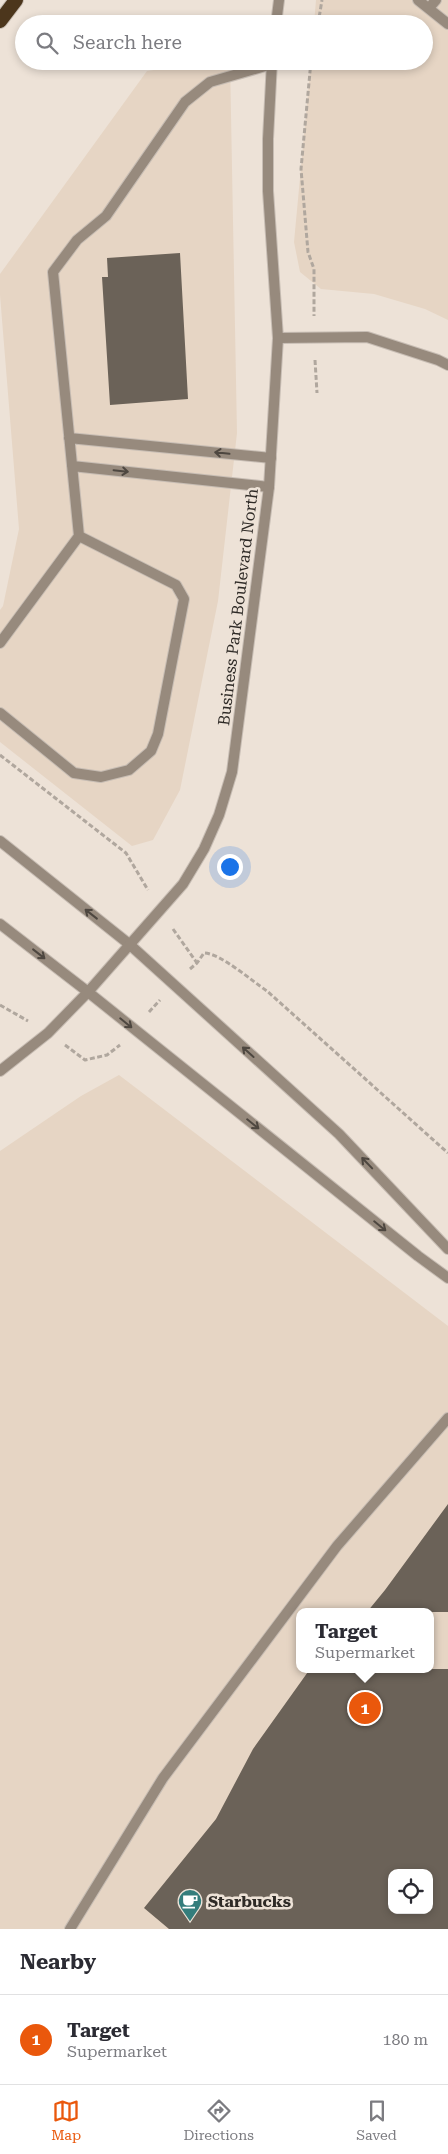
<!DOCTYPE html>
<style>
:root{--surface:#fff;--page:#f7f7f7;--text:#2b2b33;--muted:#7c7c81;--line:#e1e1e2;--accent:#ea580c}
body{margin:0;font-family:"Roboto Serif",serif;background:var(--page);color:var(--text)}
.controls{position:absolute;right:15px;bottom:15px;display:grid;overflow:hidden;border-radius:10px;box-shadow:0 2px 8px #0003}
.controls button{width:45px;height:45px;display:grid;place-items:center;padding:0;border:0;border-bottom:1px solid var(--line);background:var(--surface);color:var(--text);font:25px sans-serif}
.you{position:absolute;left:229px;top:866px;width:18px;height:18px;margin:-12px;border:4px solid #fff;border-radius:50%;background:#1a73e8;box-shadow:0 0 0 8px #1a73e833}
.badge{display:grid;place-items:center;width:32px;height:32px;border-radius:50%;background:var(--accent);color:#fff;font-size:16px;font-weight:700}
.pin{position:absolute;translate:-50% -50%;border:2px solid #fff;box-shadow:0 1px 5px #0006}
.popup{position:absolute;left:296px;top:1608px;width:138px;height:65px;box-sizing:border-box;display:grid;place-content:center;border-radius:10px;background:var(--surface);filter:drop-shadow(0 1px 4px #0005);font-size:16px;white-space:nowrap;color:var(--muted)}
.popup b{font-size:19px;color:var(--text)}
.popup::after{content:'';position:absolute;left:50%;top:100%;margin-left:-10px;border:10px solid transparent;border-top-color:var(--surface)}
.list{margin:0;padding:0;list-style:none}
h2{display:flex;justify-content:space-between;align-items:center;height:65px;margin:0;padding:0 20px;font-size:21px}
h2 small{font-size:16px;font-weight:400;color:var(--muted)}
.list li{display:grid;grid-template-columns:32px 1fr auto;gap:15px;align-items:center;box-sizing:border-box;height:90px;padding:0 20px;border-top:1px solid var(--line)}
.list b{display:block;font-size:19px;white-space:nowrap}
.list p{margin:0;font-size:16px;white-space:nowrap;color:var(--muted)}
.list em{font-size:16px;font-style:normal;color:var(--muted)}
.icon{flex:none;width:28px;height:28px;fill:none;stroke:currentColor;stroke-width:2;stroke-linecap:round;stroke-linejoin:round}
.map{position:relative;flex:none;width:448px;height:1929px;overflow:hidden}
.search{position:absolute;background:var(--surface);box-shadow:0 2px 8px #0003;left:15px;right:15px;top:15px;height:55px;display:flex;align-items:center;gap:12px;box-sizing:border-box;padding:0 18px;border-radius:28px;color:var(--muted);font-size:19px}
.sheet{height:155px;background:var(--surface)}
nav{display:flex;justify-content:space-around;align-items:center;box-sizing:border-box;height:70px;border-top:1px solid var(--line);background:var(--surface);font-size:14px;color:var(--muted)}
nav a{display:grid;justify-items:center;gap:2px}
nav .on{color:var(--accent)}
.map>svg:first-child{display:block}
</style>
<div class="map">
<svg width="448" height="1929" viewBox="0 0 448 1929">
<rect width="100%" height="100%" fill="#ede2d7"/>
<!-- built -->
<path fill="#e6d5c4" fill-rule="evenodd" d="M 316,0 L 448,0 L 448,320 L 425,309 L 374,294 L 321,289 L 300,272 L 294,242 L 311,61 L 424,61 L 424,24 L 314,24 Z
M 214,61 L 230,61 L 237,433 L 218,601 L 180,790 L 153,840 L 132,846 L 0,742 L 0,610 L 3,606 L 19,529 L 0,295 L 0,274 L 147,71 Z
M 119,1075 L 448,1326 L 448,1929 L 0,1929 L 0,1151 L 81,1096 ZM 300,1612 L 430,1612 L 430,1669 L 300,1669 ZM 392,1873 L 429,1873 L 429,1910 L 392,1910 Z"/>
<!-- building -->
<path fill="#6b6258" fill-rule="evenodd" d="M 180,253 L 188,399 L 110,405 L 102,277 L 108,277 L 107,258 Z
M 448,1504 L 448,1612 L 367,1612 L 385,1590 Z
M 310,1669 L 448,1669 L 448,1929 L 169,1929 L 144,1908 L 216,1819 L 253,1749 ZM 392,1873 L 429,1873 L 429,1910 L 392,1910 Z"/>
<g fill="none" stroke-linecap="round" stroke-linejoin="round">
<!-- service casing -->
<g stroke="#c7bdb4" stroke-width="12">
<path id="service" d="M 418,0 L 448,24
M 429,8 L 436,0
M 69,438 L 271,458
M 72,466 L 269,487
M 0,643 L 79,536 L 53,272 L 77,240 L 106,216 L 185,102 L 210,82 L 272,64
M 0,713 L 74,773 L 101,777 L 129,770 L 151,751 L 158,734 L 184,599 L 176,585 L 79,536
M 70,1929 L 163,1778 L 337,1546 L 448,1418"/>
</g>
<!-- minor casing -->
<g stroke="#c7bdb4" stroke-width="12">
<path id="minor" d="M 278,338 L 367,337 L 438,360 L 448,365
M 0,841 L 129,944 L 339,1134 L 448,1249
M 0,924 L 88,992 L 418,1256 L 448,1278"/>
</g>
<!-- tertiary casing -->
<g stroke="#c7bdb4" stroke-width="12">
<path id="tertiary" d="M 276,24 L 279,0
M 0,1071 L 48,1033 L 88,992 L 183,884 L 204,849 L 219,815 L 232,772 L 269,487 L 278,338 L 268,191 L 268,139 L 272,61"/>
</g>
<!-- trunk casing -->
<g stroke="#c7bdb4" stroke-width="16">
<path id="trunk" d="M 0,21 L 16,0"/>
</g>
<!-- path -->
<path stroke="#b0a79e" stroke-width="3" stroke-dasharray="5 2.5" stroke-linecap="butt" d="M 318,24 L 322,0
M 311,61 L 301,169 L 308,252 L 314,269 L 314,316
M 315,360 L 317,393
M 0,755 L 126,853 L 148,890
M 173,929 L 197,963
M 190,969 L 197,963 L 204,953 C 220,953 252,981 267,991 L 448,1153
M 0,1005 L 28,1021
M 149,1012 L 160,1000
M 65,1045 L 85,1060 L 107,1055 L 120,1045"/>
<!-- service -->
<use href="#service" stroke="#978a7d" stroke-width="10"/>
<!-- minor -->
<use href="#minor" stroke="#978a7d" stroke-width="10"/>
<!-- tertiary -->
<use href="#tertiary" stroke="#978a7d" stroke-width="10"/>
<!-- trunk -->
<use href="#trunk" stroke="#4c361c" stroke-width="14"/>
</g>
<!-- one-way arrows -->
<defs><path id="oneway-shaft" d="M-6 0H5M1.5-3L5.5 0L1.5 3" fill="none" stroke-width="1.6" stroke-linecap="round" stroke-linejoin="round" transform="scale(1.25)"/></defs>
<g stroke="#4e4740">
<use href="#oneway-shaft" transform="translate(222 453) rotate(-174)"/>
<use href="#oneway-shaft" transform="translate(121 471) rotate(6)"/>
<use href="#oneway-shaft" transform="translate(91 914) rotate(-142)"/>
<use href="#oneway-shaft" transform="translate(39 954) rotate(38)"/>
<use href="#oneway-shaft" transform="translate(126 1023) rotate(39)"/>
<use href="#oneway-shaft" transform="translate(248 1052) rotate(-138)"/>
<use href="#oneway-shaft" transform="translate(253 1124) rotate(39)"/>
<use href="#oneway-shaft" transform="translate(367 1163) rotate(-134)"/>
<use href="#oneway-shaft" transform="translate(380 1226) rotate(39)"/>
</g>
<!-- icons -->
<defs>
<g id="cafe-pin" transform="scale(1.25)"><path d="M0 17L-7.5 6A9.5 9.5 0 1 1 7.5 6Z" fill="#347d7c" stroke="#ede2d7"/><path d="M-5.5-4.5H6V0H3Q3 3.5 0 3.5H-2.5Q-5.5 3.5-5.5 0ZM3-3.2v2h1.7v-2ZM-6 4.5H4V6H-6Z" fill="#fff"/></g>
</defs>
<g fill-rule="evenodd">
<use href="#cafe-pin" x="190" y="1901"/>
</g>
<g text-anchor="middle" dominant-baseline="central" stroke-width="5" stroke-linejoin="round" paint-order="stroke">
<!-- street labels -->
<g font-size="16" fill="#2e2a26" stroke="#ede2d7">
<text transform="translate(238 607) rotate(-83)">Business Park Boulevard North</text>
</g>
<!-- poi labels -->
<g font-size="16" font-weight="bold" fill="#2e2a26" stroke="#ede2d7" text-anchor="start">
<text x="208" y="1901">Starbucks</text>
</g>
</g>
</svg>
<div class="controls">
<button><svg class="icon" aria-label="locate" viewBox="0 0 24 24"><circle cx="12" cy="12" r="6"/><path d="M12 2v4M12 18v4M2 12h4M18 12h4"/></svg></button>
</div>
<div class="you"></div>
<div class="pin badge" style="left:365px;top:1708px">1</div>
<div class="popup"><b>Target</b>Supermarket</div>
<div class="search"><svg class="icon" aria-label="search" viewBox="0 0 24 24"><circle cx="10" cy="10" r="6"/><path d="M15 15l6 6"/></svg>Search here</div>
</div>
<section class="sheet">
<h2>Nearby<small></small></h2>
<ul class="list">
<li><span class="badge">1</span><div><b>Target</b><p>Supermarket</p></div><em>180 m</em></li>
</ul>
</section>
<nav>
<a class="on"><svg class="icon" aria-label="map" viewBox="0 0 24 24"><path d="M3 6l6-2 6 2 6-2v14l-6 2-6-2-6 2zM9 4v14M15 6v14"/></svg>Map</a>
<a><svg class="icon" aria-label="directions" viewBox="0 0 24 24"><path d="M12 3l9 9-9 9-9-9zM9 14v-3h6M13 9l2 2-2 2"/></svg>Directions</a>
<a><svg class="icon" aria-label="saved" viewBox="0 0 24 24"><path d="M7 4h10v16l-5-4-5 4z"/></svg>Saved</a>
</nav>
